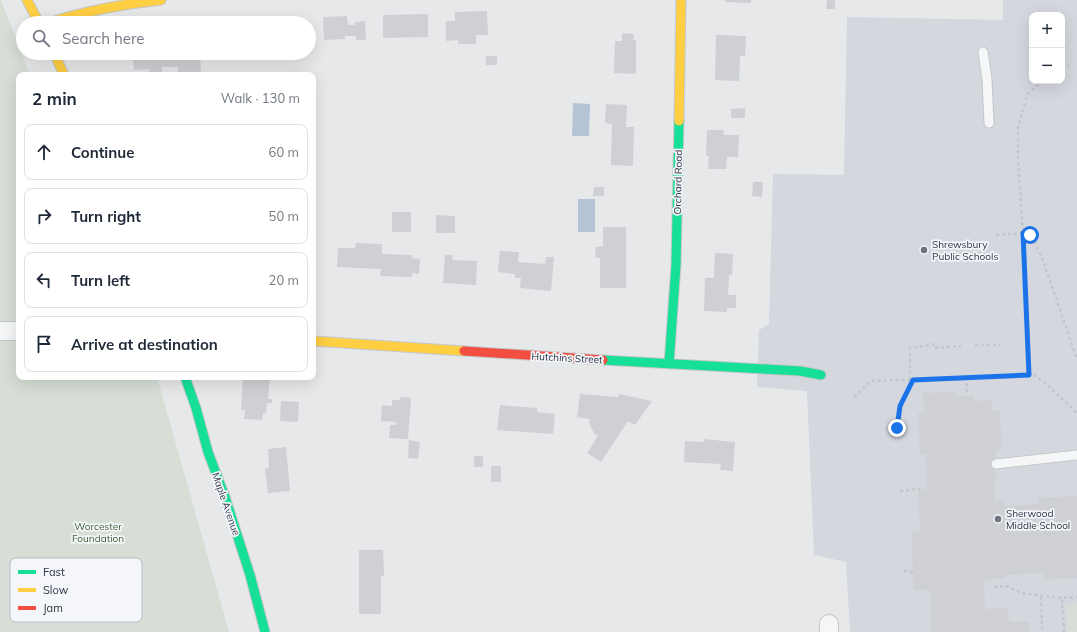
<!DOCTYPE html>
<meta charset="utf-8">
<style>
:root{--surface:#fff;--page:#f2f2f3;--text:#1f2937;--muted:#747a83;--line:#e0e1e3}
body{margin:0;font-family:Mulish,sans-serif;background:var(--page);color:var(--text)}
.controls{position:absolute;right:12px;top:12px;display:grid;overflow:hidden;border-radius:8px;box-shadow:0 4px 16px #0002}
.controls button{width:36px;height:36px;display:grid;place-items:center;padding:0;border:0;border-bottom:1px solid var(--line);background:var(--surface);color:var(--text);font:20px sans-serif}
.stop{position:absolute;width:12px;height:12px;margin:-9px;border:3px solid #1a73e8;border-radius:50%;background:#fff}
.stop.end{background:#1a73e8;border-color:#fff;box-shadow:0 1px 4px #0008}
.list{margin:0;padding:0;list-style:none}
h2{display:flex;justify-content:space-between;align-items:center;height:52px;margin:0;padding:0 16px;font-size:17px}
h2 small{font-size:13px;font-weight:400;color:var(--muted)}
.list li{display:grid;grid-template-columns:26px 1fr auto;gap:12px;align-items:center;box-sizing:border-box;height:56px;margin:0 8px 8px;padding:0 8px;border:1px solid var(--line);border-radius:8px}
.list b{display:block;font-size:15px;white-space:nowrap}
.list em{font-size:13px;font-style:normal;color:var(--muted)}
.icon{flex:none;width:22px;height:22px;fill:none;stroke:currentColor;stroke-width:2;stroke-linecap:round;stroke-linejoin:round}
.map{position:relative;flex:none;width:1077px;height:632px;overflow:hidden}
.search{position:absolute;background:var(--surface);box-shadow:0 4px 16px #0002;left:16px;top:16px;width:300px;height:44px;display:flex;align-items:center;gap:10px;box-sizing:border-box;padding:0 14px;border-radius:22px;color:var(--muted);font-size:15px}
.panel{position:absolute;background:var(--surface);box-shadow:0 4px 16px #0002;left:16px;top:72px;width:300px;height:308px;border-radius:8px}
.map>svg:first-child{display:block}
</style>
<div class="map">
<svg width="1077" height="632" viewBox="0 0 1077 632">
<rect width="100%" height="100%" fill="#e6e8ea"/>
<!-- built -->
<path fill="#d4d7dd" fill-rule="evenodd" d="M 1003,0 L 1077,0 L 1077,632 L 850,632 L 846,562 L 814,555 L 807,391 L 757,387 L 759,330 L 769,324 L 773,174 L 844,175 L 847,17 L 1003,20 ZM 1032,15 L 1062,15 L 1062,81 L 1032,81 Z"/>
<!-- green -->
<path fill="#d6ded6" d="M 0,0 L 1,0 L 30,75 L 19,75 L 19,377 L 157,377 L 229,632 L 0,632 Z
M 1077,604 L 1077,632 L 1067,632 L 1066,605 Z"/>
<!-- water -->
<path fill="#b4c4d5" d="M 573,103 L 590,104 L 589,136 L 572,136 Z
M 578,199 L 595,199 L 595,232 L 578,232 Z"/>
<!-- building -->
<path fill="#ced0d3" d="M 725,0 L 751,0 L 751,3 L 725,2 Z
M 827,0 L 835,0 L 835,9 L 826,9 Z
M 487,11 L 488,35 L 476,35 L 476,44 L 458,44 L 458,40 L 446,41 L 446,21 L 455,21 L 455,12 Z
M 428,14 L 428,37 L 383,38 L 383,15 Z
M 347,16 L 348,25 L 355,25 L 355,22 L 365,21 L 366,40 L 356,40 L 356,36 L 345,36 L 345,39 L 324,40 L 323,17 Z
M 622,33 L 634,34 L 633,40 L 636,40 L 636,74 L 614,73 L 615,41 L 622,41 Z
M 716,35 L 746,36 L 745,56 L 740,56 L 739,81 L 715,80 Z
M 131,53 L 200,53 L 201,75 L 178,75 L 178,67 L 162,67 L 162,73 L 149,74 L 149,69 L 134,70 L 133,60 L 131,60 Z
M 486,56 L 497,56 L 497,65 L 486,65 Z
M 606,104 L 627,105 L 626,127 L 634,127 L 633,166 L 611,165 L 612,124 L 605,123 Z
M 745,108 L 745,118 L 731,118 L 731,109 Z
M 707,130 L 724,130 L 723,135 L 739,135 L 738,157 L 727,157 L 726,169 L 708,169 L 709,156 L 706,156 Z
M 753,182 L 763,182 L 762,197 L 752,196 Z
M 594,187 L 604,187 L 604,196 L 593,196 Z
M 392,212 L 411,212 L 411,232 L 392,232 Z
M 436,215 L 455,216 L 455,233 L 436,233 Z
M 603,227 L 626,227 L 626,288 L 600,288 L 600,258 L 596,258 L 595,247 L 603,246 Z
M 356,243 L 382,244 L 382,254 L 412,255 L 412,258 L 420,259 L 419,274 L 412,273 L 412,277 L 380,276 L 381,269 L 337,267 L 338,248 L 355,248 Z
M 500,251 L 519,252 L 518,262 L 545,264 L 546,257 L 554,257 L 551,291 L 520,288 L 521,278 L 515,278 L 515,274 L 498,272 Z
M 715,253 L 733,254 L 732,275 L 729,275 L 728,295 L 736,295 L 736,308 L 727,308 L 727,312 L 704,311 L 705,278 L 714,278 Z
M 445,255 L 453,255 L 452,260 L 477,261 L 476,285 L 443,283 Z
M 243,377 L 270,377 L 268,399 L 272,399 L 272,403 L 267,403 L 266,413 L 263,413 L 262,420 L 244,419 L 245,410 L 241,410 Z
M 955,392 L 955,396 L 974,396 L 974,401 L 992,400 L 992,411 L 1000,411 L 1002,449 L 996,450 L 995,501 L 1003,501 L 1004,506 L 1038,504 L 1039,498 L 1077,496 L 1077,578 L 1043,580 L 1043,573 L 1036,573 L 1005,575 L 1006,578 L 984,580 L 985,609 L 1008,608 L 1009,621 L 1029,622 L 1030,632 L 931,632 L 930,590 L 913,590 L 912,533 L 920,532 L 918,490 L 927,490 L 926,454 L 920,454 L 918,413 L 924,413 L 923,393 Z
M 580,394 L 618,397 L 619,394 L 652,401 L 635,425 L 628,421 L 601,462 L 587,453 L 598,436 L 594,433 L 589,423 L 590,419 L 577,417 Z
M 400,397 L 411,398 L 408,439 L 389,438 L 390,425 L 396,425 L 396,422 L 381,421 L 382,405 L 392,406 L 392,400 L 400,400 Z
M 281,401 L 299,402 L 298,422 L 280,421 Z
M 500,405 L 537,408 L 537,412 L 555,414 L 553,434 L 497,430 Z
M 704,439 L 735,442 L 733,471 L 720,470 L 721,464 L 684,462 L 685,441 L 704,442 Z
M 409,440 L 420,442 L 418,459 L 408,458 Z
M 286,447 L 290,491 L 268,493 L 265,469 L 269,468 L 268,449 Z
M 474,456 L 483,456 L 483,467 L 474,467 Z
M 491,466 L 501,466 L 501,482 L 491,482 Z
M 359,550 L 383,550 L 384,576 L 381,576 L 381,614 L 359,614 Z"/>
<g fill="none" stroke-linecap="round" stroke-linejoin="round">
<!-- lane casing -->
<g stroke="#c4c6c8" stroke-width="11">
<path id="lane" d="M 983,52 L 987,79 L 989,123
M 996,464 L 1077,455"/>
</g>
<!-- street casing -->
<g stroke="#c4c6c8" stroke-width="20">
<path id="street" d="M 0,331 L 19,331
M 829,624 L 829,632"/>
</g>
<!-- fast casing -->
<g stroke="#c4c6c8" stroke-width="11">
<path id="fast" d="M 603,360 L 800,371 L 821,375
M 669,364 L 676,265 L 679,121
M 185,377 L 196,408 L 208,452 L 225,497 L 250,575 L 265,632"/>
</g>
<!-- slow casing -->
<g stroke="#c4c6c8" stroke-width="11">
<path id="slow" d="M 27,0 L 39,23
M 48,23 C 85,11 122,4 161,0
M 54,53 L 64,75
M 679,121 L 681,0
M 313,341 L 464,351"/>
</g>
<!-- jam casing -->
<g stroke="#c4c6c8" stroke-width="11">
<path id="jam" d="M 464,351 L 603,360"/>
</g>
<!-- path -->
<path stroke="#c5c6ca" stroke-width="2.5" stroke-dasharray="3 3" stroke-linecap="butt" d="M 1062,69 L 1069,66
M 996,235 L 1023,233 L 1030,235 L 1041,255 L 1077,359
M 975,345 L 1000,345
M 935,348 L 961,346
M 1029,375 L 1023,233 L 1018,161 L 1018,128 L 1023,109 L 1028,94 L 1042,81
M 966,377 L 967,392
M 910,380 L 910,348 L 935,344
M 854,397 L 871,381 L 1034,375 L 1044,382 L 1077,413
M 897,428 L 900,406 L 913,380
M 900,491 L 925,488
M 904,571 L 913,572
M 994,587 L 1006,586 L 1022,593 L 1062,598
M 1041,597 L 1042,632
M 1064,632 L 1062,598 L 1077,597"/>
<!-- lane -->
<use href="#lane" stroke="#f5f6f7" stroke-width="9"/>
<!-- street -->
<use href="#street" stroke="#f5f6f7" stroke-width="18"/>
<!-- fast -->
<use href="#fast" stroke="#16e098" stroke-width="9"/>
<!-- slow -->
<use href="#slow" stroke="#ffcf43" stroke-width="9"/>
<!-- jam -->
<use href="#jam" stroke="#f24e42" stroke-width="9"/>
</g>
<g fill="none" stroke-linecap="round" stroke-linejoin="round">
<!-- route -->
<path stroke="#1a73e8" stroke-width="5" d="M 897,428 L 900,406 L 913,380 L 1029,375 L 1023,233 L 1030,235"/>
</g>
<!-- markers -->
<g fill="#6c737f" stroke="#f4f6f9" stroke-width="1.5">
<circle cx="924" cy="250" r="4"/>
<circle cx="998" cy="519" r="4"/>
</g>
<g text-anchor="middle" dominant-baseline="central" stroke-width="3.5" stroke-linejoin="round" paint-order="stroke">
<!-- street labels -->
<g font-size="10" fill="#2b3445" stroke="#f4f6f9">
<text transform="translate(678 182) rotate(-89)">Orchard Road</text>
<text transform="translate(567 358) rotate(3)">Hutchins Street</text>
<text transform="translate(226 504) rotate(71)">Maple Avenue</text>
</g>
<!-- poi labels -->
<g font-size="10" fill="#2b3445" stroke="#f4f6f9" text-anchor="start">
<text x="932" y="244">Shrewsbury<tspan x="932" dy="12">Public Schools</tspan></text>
<text x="1006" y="513">Sherwood<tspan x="1006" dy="12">Middle School</tspan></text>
</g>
<!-- park labels -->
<g font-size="10" fill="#3f6138" stroke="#f4f6f9">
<text x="98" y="526">Worcester<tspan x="98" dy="12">Foundation</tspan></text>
</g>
</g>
<!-- legend -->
<rect x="10" y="558" width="132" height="64" rx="6" fill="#f4f6f9" stroke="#b8bcc3" stroke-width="1"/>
<rect x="18" y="570" width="18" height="4" fill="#16e098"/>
<rect x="18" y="588" width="18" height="4" fill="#ffcf43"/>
<rect x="18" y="606" width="18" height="4" fill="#f24e42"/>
<g font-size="11" fill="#2b3445">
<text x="43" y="576">Fast</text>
<text x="43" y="594">Slow</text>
<text x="43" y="612">Jam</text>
</g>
</svg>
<div class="controls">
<button>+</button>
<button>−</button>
</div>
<div class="stop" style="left:1030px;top:235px"></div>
<div class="stop end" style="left:897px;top:428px"></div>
<div class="search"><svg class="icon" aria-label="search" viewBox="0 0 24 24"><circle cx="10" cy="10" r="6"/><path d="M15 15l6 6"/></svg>Search here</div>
<section class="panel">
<h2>2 min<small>Walk · 130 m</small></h2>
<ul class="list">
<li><svg class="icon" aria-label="ahead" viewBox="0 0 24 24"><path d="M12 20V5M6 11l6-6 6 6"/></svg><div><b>Continue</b></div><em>60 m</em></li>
<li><svg class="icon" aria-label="right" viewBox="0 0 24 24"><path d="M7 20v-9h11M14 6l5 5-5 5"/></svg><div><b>Turn right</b></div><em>50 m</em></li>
<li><svg class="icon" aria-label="left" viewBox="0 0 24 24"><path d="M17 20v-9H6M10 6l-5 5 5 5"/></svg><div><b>Turn left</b></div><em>20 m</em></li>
<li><svg class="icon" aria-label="arrive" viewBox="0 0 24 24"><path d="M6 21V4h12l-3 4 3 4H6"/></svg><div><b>Arrive at destination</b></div></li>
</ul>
</section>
</div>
